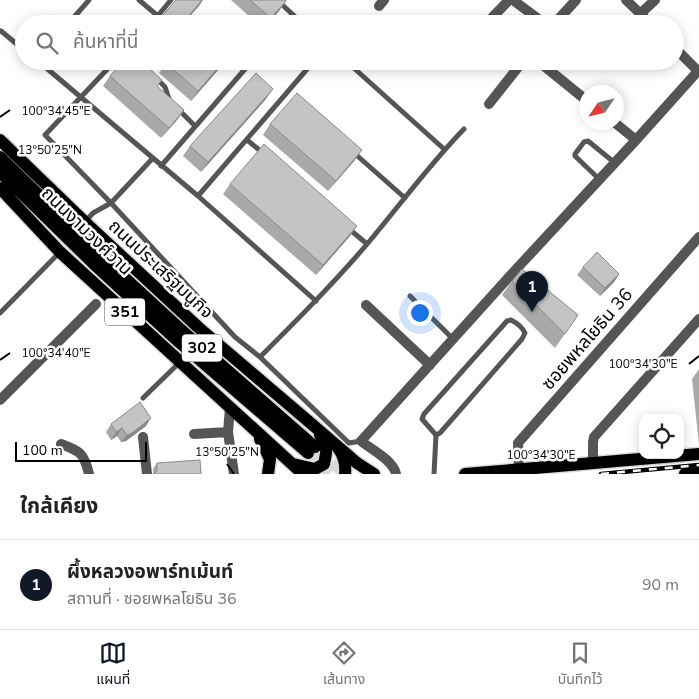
<!DOCTYPE html>
<html lang="th">
<meta charset="utf-8">
<style>
:root{--surface:#fff;--page:#f2f2f2;--text:#222;--muted:#767676;--line:#e0e0e0;--accent:#111827}
body{margin:0;font-family:"Nunito Sans","Noto Sans Thai",sans-serif;background:var(--page);color:var(--text)}
.controls{position:absolute;right:15px;bottom:15px;display:grid;overflow:hidden;border-radius:10px;box-shadow:0 2px 12px #0003}
.controls button{width:45px;height:45px;display:grid;place-items:center;padding:0;border:0;border-bottom:1px solid var(--line);background:var(--surface);color:var(--text);font:25px sans-serif}
.compass{position:absolute;left:579px;top:85px;width:45px;height:45px;border-radius:50%;background:var(--surface);box-shadow:0 2px 12px #0003;rotate:235deg}
.scale{position:absolute;left:15px;bottom:12px;width:132px;box-sizing:border-box;padding-left:5px;border:2px solid #000;border-top:0;font-size:14px;line-height:18px;white-space:nowrap;color:#000;-webkit-text-stroke:4px #fff;paint-order:stroke}
.you{position:absolute;left:419px;top:312px;width:18px;height:18px;margin:-12px;border:4px solid #fff;border-radius:50%;background:#1a73e8;box-shadow:0 0 0 8px #1a73e833}
.badge{display:grid;place-items:center;width:32px;height:32px;border-radius:50%;background:var(--accent);color:#fff;font-size:16px;font-weight:700}
.pin{position:absolute;translate:-50% -41px;filter:drop-shadow(0 1px 2px #0008)}
.pin::after{content:'';position:absolute;top:26px;width:18px;height:15px;background:inherit;clip-path:polygon(0 0,100% 0,50% 100%)}
.list{margin:0;padding:0;list-style:none}
h2{display:flex;justify-content:space-between;align-items:center;height:65px;margin:0;padding:0 20px;font-size:21px}
h2 small{font-size:16px;font-weight:400;color:var(--muted)}
.list li{display:grid;grid-template-columns:32px 1fr auto;gap:15px;align-items:center;box-sizing:border-box;height:90px;padding:0 20px;border-top:1px solid var(--line)}
.list b{display:block;font-size:19px;white-space:nowrap}
.list p{margin:0;font-size:16px;white-space:nowrap;color:var(--muted)}
.list em{font-size:16px;font-style:normal;color:var(--muted)}
.icon{flex:none;width:28px;height:28px;fill:none;stroke:currentColor;stroke-width:2;stroke-linecap:round;stroke-linejoin:round}
.map{position:relative;flex:none;width:699px;height:474px;overflow:hidden}
.search{position:absolute;background:var(--surface);box-shadow:0 2px 12px #0003;left:15px;right:15px;top:15px;height:55px;display:flex;align-items:center;gap:12px;box-sizing:border-box;padding:0 18px;border-radius:28px;color:var(--muted);font-size:19px}
.sheet{height:155px;background:var(--surface)}
nav{display:flex;justify-content:space-around;align-items:center;box-sizing:border-box;height:70px;border-top:1px solid var(--line);background:var(--surface);font-size:14px;color:var(--muted)}
nav a{display:grid;justify-items:center;gap:2px}
nav .on{color:var(--accent)}
.map>svg:first-child{display:block}
</style>
<div class="map">
<svg width="699" height="474" viewBox="0 0 699 474">
<rect width="100%" height="100%" fill="#fff"/>
<g fill="none" stroke-linecap="round" stroke-linejoin="round">
<!-- primary-tunnel -->
<path stroke="#d9d9d9" stroke-width="12" stroke-dasharray="12 6" stroke-linecap="butt" d="M 319,450 L 345,474
M 308,453 L 331,474"/>
<!-- primary casing -->
<g stroke="#dbdbdb" stroke-width="15">
<path id="primary" d="M 0,140 L 88,225 L 199,328 L 314,426 L 357,463 L 374,474
M 0,157 L 102,257 L 179,328 L 315,447
M 0,172 L 94,264 L 179,342 L 308,453
M 0,188 L 60,252 L 303,474
M 260,439 L 270,459 L 268,474
M 338,448 C 344,456 346,465 345,474
M 293,464 L 315,469 L 324,464 C 327,451 328,446 320,435
M 465,474 L 699,454
M 685,474 L 699,473"/>
</g>
<!-- service -->
<path stroke="#555" stroke-width="5" d="M 139,0 L 158,16
M 277,0 L 303,24
M 68,24 L 89,0
M 151,24 L 171,0
M 284,24 L 292,15
M 1,31 L 24,50
M 38,61 L 198,196 L 316,301
M 115,61 L 45,135 L 111,203 L 235,337 L 260,357 L 349,443 L 361,441
M 346,61 L 444,149
M 157,79 L 165,87 L 170,102
M 178,109 L 195,126
M 247,140 L 263,153
M 353,152 L 405,198
M 161,166 L 252,61
M 599,179 L 575,156 L 575,154 L 584,142 L 588,141 L 615,163
M 198,196 L 314,61
M 85,222 L 93,213 L 111,203 L 153,158
M 348,228 L 367,244
M 410,296 L 453,339
M 0,313 L 60,252
M 260,357 C 297,320 334,283 368,243 C 400,205 429,165 464,129
M 143,398 L 179,363
M 434,474 L 436,435 L 422,419 L 424,414 L 507,321 L 511,320 C 517,323 522,327 525,333 L 522,339 L 440,433 L 436,435"/>
<!-- minor -->
<path stroke="#555" stroke-width="10" d="M 626,0 L 651,24
M 379,6 L 384,0
M 641,13 L 655,0
M 486,24 L 509,0 L 513,0 L 545,24
M 554,24 L 576,0
M 675,48 L 699,72
M 538,61 L 586,100
M 489,104 L 523,61
M 614,122 L 636,140
M 366,305 L 430,365
M 0,400 L 96,304
M 230,408 L 228,432 L 234,474
M 194,434 L 228,432
M 143,437 L 147,474
M 61,444 C 80,451 84,453 89,474
M 593,463 L 593,442 L 594,437 L 699,319
M 519,469 L 518,443 L 699,237
M 396,474 C 393,460 372,450 361,441 L 508,278 L 636,140 L 698,71"/>
<!-- primary -->
<use href="#primary" stroke="#000" stroke-width="12"/>
<!-- rail casing -->
<g stroke="#000" stroke-width="4.5">
<path id="rail" d="M 601,474 L 699,465"/>
</g>
<!-- rail -->
<use href="#rail" stroke="#fff" stroke-width="2.5" stroke-dasharray="8" stroke-linecap="butt"/>
</g>
<!-- wall -->
<path fill="#a9a9a9" d="M 231,0 L 285,0 L 286,1 L 279,11 L 268,24 L 258,24 Z
M 168,61 L 226,61 L 191,101 L 159,73 Z
M 110,76 L 158,87 L 184,110 L 177,120 L 161,138 L 103,86 Z
M 266,99 L 201,172 L 183,156 L 190,146 Z
M 270,124 L 355,160 L 328,191 L 263,135 Z
M 230,184 L 350,236 L 316,275 L 223,194 Z
M 583,267 L 619,274 L 614,282 L 600,296 L 577,275 Z
M 512,281 L 578,315 L 555,348 L 502,295 Z
M 699,369 L 699,445 L 692,379 Z
M 111,424 L 146,426 L 126,441 L 121,442 L 117,436 L 111,440 L 106,432 Z
M 157,463 L 201,474 L 153,474 L 153,469 Z"/>
<!-- shaded-wall -->
<path fill="#898989" d="M 202,0 L 203,0 L 199,6 L 183,24 L 182,24 Z
M 286,1 L 279,11 L 268,24 L 267,24 Z
M 224,61 L 226,61 L 191,101 L 198,91 Z
M 273,89 L 266,99 L 201,172 L 208,162 Z
M 184,110 L 177,120 L 161,138 L 169,128 Z
M 362,150 L 355,160 L 328,191 L 336,181 Z
M 357,226 L 350,236 L 316,275 L 323,265 Z
M 619,274 L 614,282 L 600,296 L 605,288 Z
M 151,418 L 146,426 L 126,441 L 121,442 L 127,435 Z
M 122,428 L 117,436 L 111,440 L 116,432 Z"/>
<!-- building -->
<path fill="#c4c4c4" stroke="#898989" d="M 176,0 L 202,0 L 182,24 L 155,24 Z
M 250,0 L 285,0 L 286,1 L 271,18 Z
M 123,61 L 141,61 L 162,80 L 157,86 L 184,110 L 169,128 L 110,76 Z
M 168,61 L 224,61 L 198,91 L 166,63 Z
M 256,73 L 273,89 L 208,162 L 190,146 Z
M 297,93 L 362,150 L 336,181 L 270,124 Z
M 264,144 L 357,226 L 323,265 L 230,184 Z
M 597,252 L 619,274 L 605,288 L 583,267 Z
M 522,269 L 578,315 L 565,334 L 512,281 Z
M 140,402 L 151,418 L 132,433 L 127,435 L 122,428 L 116,432 L 111,424 Z
M 200,460 L 201,474 L 154,474 L 157,471 L 157,463 Z"/>
<!-- ticks -->
<path fill="none" stroke="#000" stroke-width="2" d="M 0,117 L 10,110M 0,140 L 7,150M 0,360 L 10,353M 689,364 L 699,356M 227,464 L 234,474M 531,474 L 541,467"/>
<g text-anchor="middle" dominant-baseline="central" stroke-width="5" stroke-linejoin="round" paint-order="stroke">
<!-- shield labels -->
<g fill="#fff" stroke="#4c4c4c" stroke-width="1">
<rect x="105" y="298.5" width="40" height="27" rx="4"/>
<rect x="182" y="334.5" width="40" height="27" rx="4"/>
</g>
<g font-size="16" font-weight="bold" fill="#000">
<text x="125" y="312">351</text>
<text x="202" y="348">302</text>
</g>
<!-- street labels -->
<g font-size="18" fill="#000" stroke="#fff">
<text transform="translate(87 231) rotate(44)">ถนนงามวงศ์วาน</text>
<text transform="translate(161 269) rotate(43)">ถนนประเสริฐมนูกิจ</text>
<text transform="translate(587 339) rotate(-49)">ซอยพหลโยธิน 36</text>
</g>
</g>
<g font-size="12" text-anchor="middle" fill="#000" stroke="#fff" stroke-width="5" stroke-linejoin="round" paint-order="stroke">
<text x="56" y="115">100°34'45"E</text>
<text x="50" y="154">13°50'25"N</text>
<text x="56" y="357">100°34'40"E</text>
<text x="643" y="368">100°34'30"E</text>
<text x="227" y="456">13°50'25"N</text>
<text x="541" y="459">100°34'30"E</text>
</g>
</svg>
<div class="controls">
<button><svg class="icon" aria-label="locate" viewBox="0 0 24 24"><circle cx="12" cy="12" r="6"/><path d="M12 2v4M12 18v4M2 12h4M18 12h4"/></svg></button>
</div>
<svg class="compass" viewBox="-18 -18 36 36"><path d="M0-13l5 13h-10z" fill="#e53935"/><path d="M0 13l5-13h-10z" fill="#767676"/></svg>
<div class="scale">100 m</div>
<div class="you"></div>
<div class="pin badge" style="left:532px;top:312px">1</div>
<div class="search"><svg class="icon" aria-label="search" viewBox="0 0 24 24"><circle cx="10" cy="10" r="6"/><path d="M15 15l6 6"/></svg>ค้นหาที่นี่</div>
</div>
<section class="sheet">
<h2>ใกล้เคียง<small></small></h2>
<ul class="list">
<li><span class="badge">1</span><div><b>ผึ้งหลวงอพาร์ทเม้นท์</b><p>สถานที่ · ซอยพหลโยธิน 36</p></div><em>90 m</em></li>
</ul>
</section>
<nav>
<a class="on"><svg class="icon" aria-label="map" viewBox="0 0 24 24"><path d="M3 6l6-2 6 2 6-2v14l-6 2-6-2-6 2zM9 4v14M15 6v14"/></svg>แผนที่</a>
<a><svg class="icon" aria-label="directions" viewBox="0 0 24 24"><path d="M12 3l9 9-9 9-9-9zM9 14v-3h6M13 9l2 2-2 2"/></svg>เส้นทาง</a>
<a><svg class="icon" aria-label="saved" viewBox="0 0 24 24"><path d="M7 4h10v16l-5-4-5 4z"/></svg>บันทึกไว้</a>
</nav>
